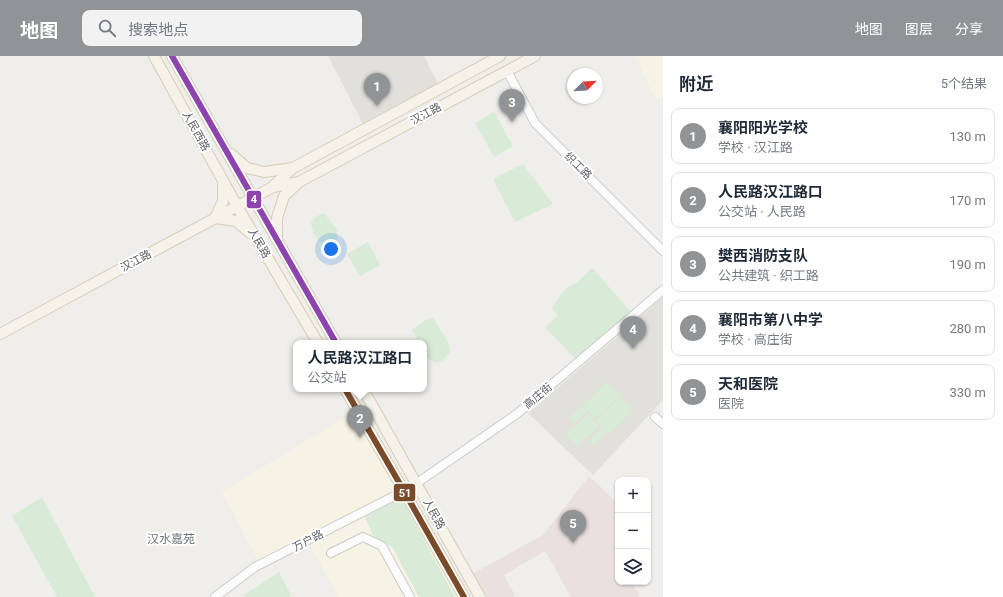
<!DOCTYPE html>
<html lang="zh">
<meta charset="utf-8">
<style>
:root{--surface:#fff;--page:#f2f2f3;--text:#1f2937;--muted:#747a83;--line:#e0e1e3;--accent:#919496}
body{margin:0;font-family:Roboto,"Noto Sans SC",sans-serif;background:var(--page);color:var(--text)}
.controls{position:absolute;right:12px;bottom:12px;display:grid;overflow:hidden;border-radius:8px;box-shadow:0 1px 3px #0004}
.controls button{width:36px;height:36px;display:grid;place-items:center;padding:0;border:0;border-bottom:1px solid var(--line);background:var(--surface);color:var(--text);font:20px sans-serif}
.compass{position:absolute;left:567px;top:12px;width:36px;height:36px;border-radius:50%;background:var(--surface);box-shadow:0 1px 3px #0004;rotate:66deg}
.you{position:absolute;left:331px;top:193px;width:14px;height:14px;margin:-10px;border:3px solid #fff;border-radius:50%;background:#1a73e8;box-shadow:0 0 0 6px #1a73e833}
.badge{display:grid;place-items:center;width:26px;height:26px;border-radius:50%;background:var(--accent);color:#fff;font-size:13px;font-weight:700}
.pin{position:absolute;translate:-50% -33px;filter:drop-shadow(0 1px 2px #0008)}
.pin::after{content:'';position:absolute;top:21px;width:14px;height:12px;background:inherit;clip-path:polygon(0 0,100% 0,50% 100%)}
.popup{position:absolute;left:293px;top:284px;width:134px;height:52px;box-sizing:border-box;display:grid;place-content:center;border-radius:8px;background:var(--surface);filter:drop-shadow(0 1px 3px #0005);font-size:13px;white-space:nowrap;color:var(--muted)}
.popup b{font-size:15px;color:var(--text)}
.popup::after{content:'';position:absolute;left:50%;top:100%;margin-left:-8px;border:8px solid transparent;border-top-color:var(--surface)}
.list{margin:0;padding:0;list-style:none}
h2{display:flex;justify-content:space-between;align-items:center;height:52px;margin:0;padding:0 16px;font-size:17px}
h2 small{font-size:13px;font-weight:400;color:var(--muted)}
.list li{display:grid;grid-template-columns:26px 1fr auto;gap:12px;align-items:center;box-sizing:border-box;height:56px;margin:0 8px 8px;padding:0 8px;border:1px solid var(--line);border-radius:8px}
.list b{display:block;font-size:15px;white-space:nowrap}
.list p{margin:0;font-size:13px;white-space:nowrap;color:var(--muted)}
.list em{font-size:13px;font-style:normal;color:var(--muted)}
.icon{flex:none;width:22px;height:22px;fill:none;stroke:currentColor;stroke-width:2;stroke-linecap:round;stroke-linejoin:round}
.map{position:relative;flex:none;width:663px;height:541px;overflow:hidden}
header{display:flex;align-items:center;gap:24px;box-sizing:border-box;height:56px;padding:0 20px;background:var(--accent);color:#fff}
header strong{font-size:19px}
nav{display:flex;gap:22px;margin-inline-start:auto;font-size:14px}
.search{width:280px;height:36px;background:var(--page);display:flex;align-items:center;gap:10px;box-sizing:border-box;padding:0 14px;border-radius:8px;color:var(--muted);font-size:15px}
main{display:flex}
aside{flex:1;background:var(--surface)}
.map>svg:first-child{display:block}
</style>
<header>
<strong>地图</strong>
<div class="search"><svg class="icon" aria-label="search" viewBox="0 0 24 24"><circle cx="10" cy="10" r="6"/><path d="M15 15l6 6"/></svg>搜索地点</div>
<nav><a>地图</a><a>图层</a><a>分享</a></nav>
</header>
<main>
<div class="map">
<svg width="663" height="541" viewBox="0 0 663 541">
<rect width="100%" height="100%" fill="#efeeea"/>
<!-- commercial -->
<path fill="#f7f3e4" d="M 635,0 L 663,0 L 663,40 L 656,44 Z
M 354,356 L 458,541 L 338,541 L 310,488 L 262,512 L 222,436 Z"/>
<!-- education -->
<path fill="#e2e0da" d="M 328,0 L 424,0 L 439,30 L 364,70 Z
M 663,241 L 663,344 L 593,419 L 528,357 Z"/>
<!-- medical -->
<path fill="#eae0de" d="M 589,420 L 612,442 L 618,450 L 618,526 L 632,526 L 640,541 L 571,541 L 545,495 L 504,519 L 516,541 L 484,541 L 472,518 L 543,479 Z"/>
<!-- green -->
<path fill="#d8ebd6" d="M 494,56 L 513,90 L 494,101 L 475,67 Z
M 523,108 L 553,148 L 515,166 L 493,123 Z
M 324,157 L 337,174 L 337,183 L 325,190 C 316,183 312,177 311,166 L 317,160 Z
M 368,186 L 380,209 L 360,220 L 347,198 Z
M 592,212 L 632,257 L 576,304 L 545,271 L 558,259 L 552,252 L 561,238 L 568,231 L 577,227 Z
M 433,262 L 449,288 L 450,296 L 443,304 L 437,307 C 425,303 424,299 424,287 L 419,287 L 412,274 L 426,264 Z
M 607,326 L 620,340 L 595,362 L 583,349 Z
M 621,341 L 633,355 L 608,378 L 596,364 Z
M 582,350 L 587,356 L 574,367 L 569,362 Z
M 588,358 L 599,370 L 577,390 L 566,378 Z
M 602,372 L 606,378 L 593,389 L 589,384 Z
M 42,441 L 95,541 L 57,541 L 12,460 Z
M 401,442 L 455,541 L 419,541 L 392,491 L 373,480 L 365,461 Z
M 279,516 L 292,541 L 245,541 L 244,539 Z"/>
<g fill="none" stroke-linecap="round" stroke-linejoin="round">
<!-- minor casing -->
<g stroke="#cbcccc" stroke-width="10">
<path id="minor" d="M 507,15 L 535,67 L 663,195
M 655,361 L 663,368
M 331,497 L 363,481 L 382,490 L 410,541
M 215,541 L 255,511 L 404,435 L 417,427 L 518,357 L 663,234"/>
</g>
<!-- major casing -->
<g stroke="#d7ceb8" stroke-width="12">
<path id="major" d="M 154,0 L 237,150 L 318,287
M 172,0 L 336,287
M 231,98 L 247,112 L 264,116 L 293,112
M 223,125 L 223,145 L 215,162 L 236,165 L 250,177
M 273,131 L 299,126 L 535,0
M 277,184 L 277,162 L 284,140 L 299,126
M 0,278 L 271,132 L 293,112 L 500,0
M 345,333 L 404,435 L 464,541
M 363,333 L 480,541"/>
</g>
<!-- minor -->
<use href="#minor" stroke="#fdfcfc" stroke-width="8"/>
<!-- major -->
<use href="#major" stroke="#f4f2e9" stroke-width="10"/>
<!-- bus-1 casing -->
<g stroke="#fff" stroke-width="9">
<path id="bus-1" d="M 172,0 L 336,287"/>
</g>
<!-- bus-2 casing -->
<g stroke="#fff" stroke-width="9">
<path id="bus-2" d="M 345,333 L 404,435 L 464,541"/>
</g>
<!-- bus-1 -->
<use href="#bus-1" stroke="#8e44ad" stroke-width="6"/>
<!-- bus-2 -->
<use href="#bus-2" stroke="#7a4b2a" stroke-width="6"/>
</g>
<g text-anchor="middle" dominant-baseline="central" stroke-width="4" stroke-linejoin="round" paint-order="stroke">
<!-- street labels -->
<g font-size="11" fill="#5f6368" stroke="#fff">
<text transform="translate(426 58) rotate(-28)">汉江路</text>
<text transform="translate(196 75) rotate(61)">人民西路</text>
<text transform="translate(578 110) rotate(45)">织工路</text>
<text transform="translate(259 187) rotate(60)">人民路</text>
<text transform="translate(136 205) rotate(-28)">汉江路</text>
<text transform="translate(538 340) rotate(-40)">高庄街</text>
<text transform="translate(434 458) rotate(61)">人民路</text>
<text transform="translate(308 485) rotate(-27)">万户路</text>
</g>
<!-- neighbourhood labels -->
<g font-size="12" fill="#70757a" stroke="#fff">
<text x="171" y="483">汉水嘉苑</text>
</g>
</g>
<g stroke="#fff" stroke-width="1.5">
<rect x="246" y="134" width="16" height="19" rx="4" fill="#8e44ad"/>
<rect x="393" y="427" width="23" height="19" rx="4" fill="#7a4b2a"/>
</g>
<g font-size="11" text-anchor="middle" font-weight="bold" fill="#fff">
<text x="254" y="147">4</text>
<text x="405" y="441">51</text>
</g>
</svg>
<div class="controls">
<button>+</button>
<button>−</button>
<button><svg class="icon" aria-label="layers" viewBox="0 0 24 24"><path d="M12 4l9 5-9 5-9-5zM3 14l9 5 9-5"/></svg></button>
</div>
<svg class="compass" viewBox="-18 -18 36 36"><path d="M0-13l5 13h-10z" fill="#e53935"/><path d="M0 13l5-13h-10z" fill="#747a83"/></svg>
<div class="you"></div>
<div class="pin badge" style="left:377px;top:50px">1</div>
<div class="pin badge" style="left:360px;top:382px">2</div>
<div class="popup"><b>人民路汉江路口</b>公交站</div>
<div class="pin badge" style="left:512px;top:66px">3</div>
<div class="pin badge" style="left:633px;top:293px">4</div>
<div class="pin badge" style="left:573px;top:487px">5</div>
</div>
<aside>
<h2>附近<small>5个结果</small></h2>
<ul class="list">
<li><span class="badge">1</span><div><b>襄阳阳光学校</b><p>学校 · 汉江路</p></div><em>130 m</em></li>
<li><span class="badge">2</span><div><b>人民路汉江路口</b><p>公交站 · 人民路</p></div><em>170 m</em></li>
<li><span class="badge">3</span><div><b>樊西消防支队</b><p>公共建筑 · 织工路</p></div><em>190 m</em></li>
<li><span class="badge">4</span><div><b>襄阳市第八中学</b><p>学校 · 高庄街</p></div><em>280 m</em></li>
<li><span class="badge">5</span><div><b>天和医院</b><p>医院</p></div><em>330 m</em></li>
</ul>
</aside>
</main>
